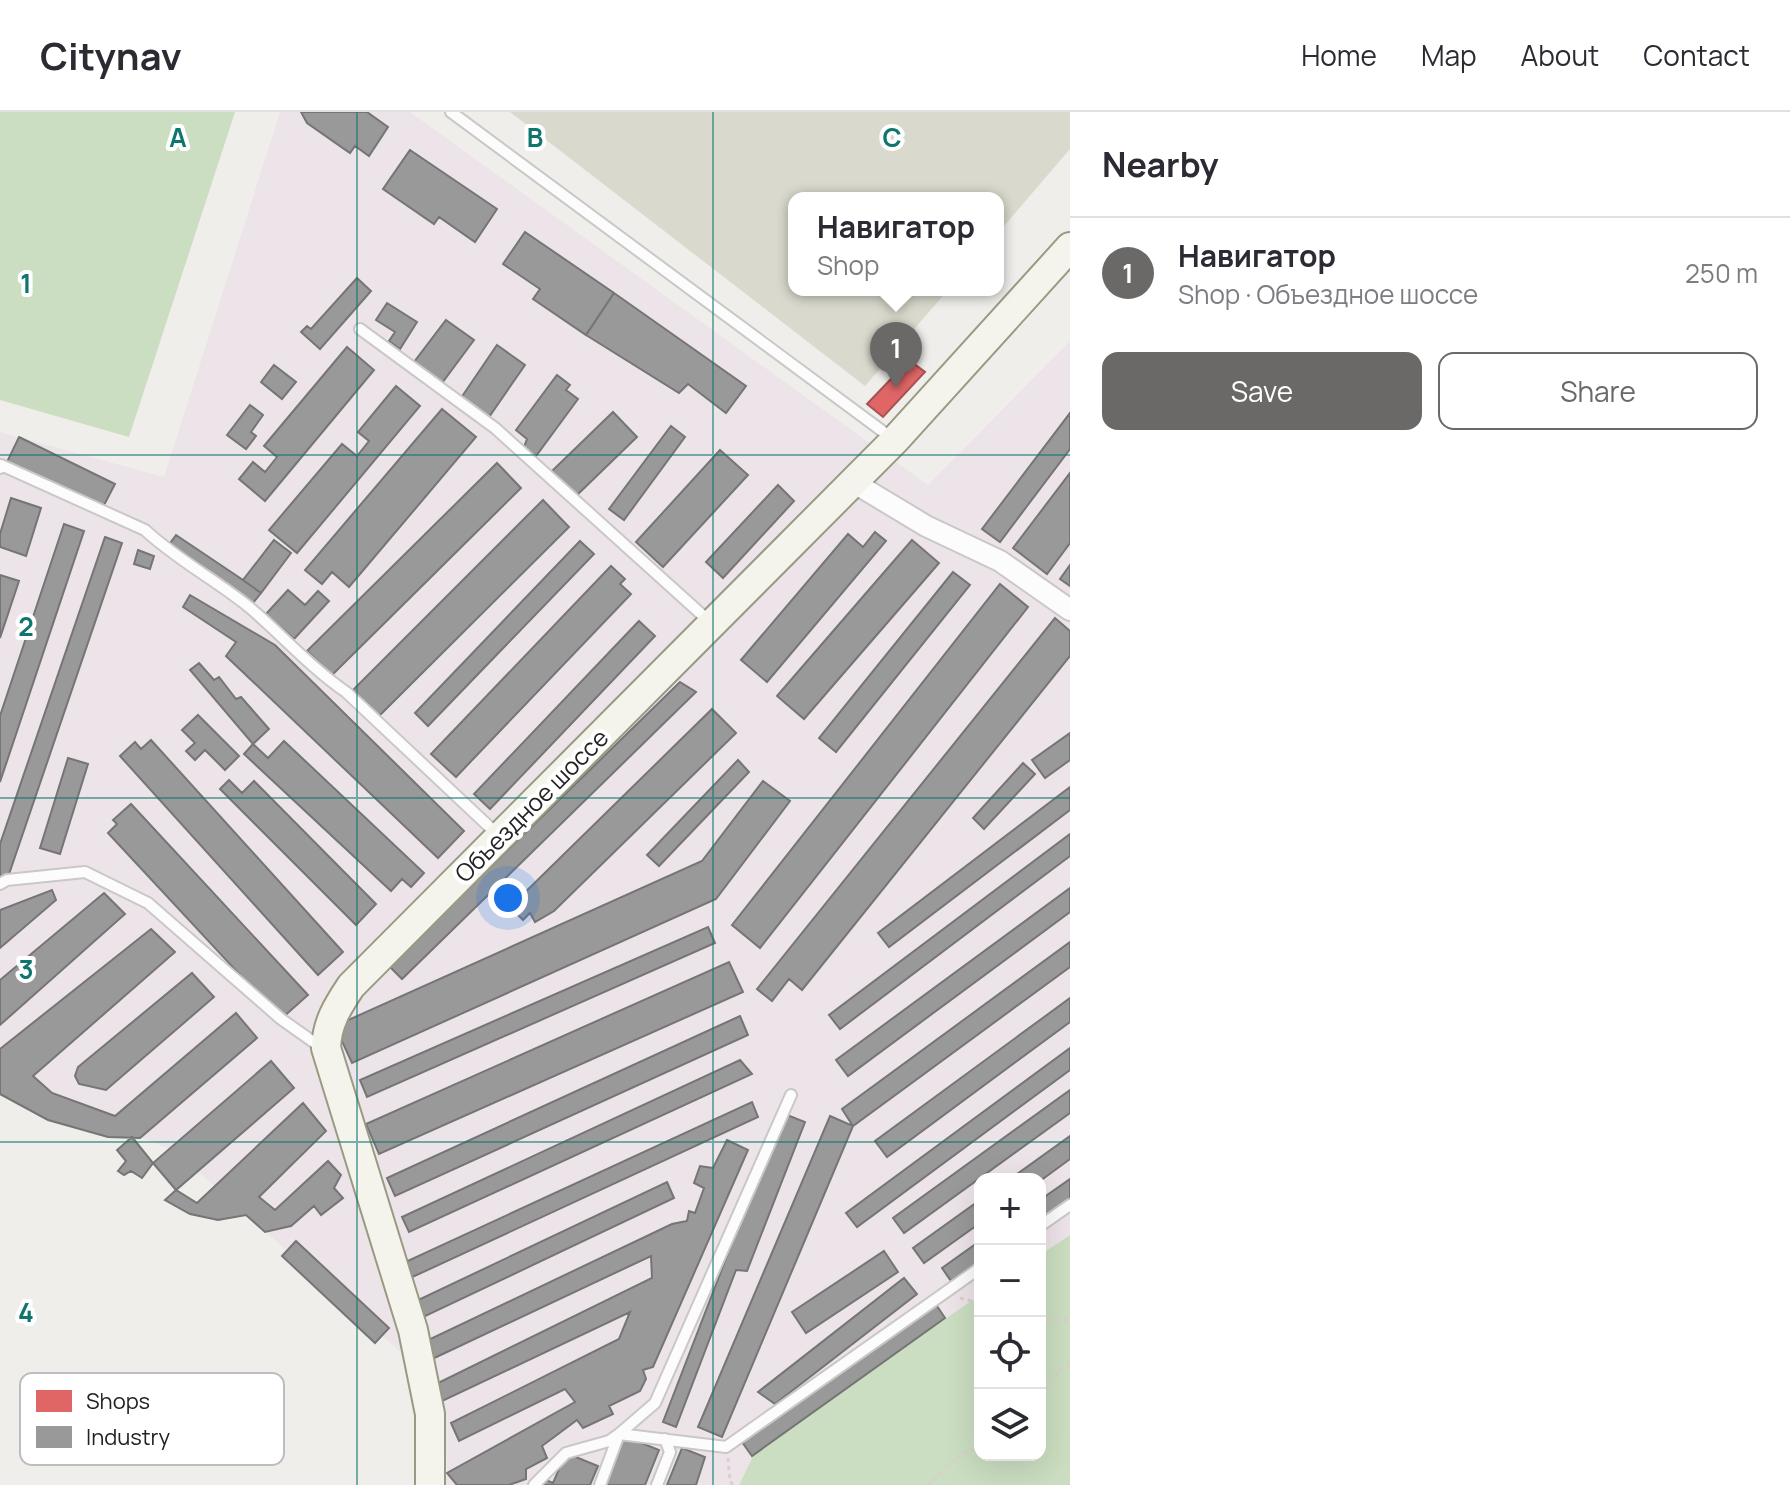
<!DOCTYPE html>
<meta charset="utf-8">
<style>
:root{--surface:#fff;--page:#f7f7f7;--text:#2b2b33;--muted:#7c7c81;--line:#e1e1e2;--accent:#6a6968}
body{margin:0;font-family:Manrope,sans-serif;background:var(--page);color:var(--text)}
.controls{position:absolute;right:24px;bottom:24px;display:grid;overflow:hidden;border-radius:16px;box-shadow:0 8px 32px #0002}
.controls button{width:72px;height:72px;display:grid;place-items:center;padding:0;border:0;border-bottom:2px solid var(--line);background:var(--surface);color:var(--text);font:40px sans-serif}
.you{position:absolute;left:508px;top:786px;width:28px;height:28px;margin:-20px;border:6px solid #fff;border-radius:50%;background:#1a73e8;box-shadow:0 0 0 12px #1a73e833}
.badge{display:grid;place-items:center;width:52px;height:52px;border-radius:50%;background:var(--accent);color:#fff;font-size:26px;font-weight:700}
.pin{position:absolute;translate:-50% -66px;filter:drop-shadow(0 2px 4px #0008)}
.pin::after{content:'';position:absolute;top:42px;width:28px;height:24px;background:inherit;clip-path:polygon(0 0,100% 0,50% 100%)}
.popup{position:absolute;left:788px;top:80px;width:216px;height:104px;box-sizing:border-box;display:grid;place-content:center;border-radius:16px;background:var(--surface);filter:drop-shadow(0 2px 6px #0005);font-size:26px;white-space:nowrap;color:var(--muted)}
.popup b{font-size:30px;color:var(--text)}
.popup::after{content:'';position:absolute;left:50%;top:100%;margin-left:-16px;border:16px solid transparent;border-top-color:var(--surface)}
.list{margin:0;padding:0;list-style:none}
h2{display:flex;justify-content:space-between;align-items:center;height:104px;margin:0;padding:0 32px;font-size:34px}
h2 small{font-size:26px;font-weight:400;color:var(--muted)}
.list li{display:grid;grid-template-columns:52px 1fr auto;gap:24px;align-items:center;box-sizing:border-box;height:112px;padding:0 32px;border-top:2px solid var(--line)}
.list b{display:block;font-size:30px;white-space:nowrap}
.list p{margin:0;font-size:26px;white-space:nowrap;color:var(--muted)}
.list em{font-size:26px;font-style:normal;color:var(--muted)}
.actions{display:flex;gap:16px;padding:24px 32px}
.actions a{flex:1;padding:18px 0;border:2px solid var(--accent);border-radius:16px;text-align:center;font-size:28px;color:var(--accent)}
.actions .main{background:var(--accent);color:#fff}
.icon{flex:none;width:44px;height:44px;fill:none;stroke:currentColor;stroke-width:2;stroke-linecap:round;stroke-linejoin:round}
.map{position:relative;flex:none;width:1070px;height:1373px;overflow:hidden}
header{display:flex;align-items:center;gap:48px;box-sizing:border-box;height:112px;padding:0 40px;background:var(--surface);border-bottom:2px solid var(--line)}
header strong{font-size:38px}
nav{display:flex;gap:44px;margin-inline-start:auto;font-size:28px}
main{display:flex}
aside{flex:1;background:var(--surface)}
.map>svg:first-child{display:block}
</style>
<header>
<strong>Citynav</strong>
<nav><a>Home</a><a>Map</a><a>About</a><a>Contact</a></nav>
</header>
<main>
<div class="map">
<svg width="1070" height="1373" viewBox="0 0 1070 1373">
<rect width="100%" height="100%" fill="#f0eeeb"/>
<!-- industrial -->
<path fill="#ede4e9" d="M 280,0 L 410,0 L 928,373 L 1070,229 L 1070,1123 L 1040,1143 L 1040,1067 L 980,1067 L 980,1183 L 757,1336 L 739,1373 L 445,1373 L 447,1361 L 444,1279 L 176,1040 L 7,969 L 0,960 L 0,320 L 164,365 Z"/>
<!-- construction -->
<path fill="#d9d9cd" d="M 510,0 L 1070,0 L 1070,37 L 998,121 L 998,86 L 794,86 L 794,178 L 948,178 L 865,274 Z"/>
<!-- forest -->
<path fill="#cbdec1" d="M 0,0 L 235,0 L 129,325 L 0,288 Z
M 1070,1123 L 1070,1373 L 739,1373 L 757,1336 L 980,1183 L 980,1343 L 1040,1343 L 1040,1143 Z"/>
<!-- shops -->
<path fill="#e06666" stroke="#a75252" stroke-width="2" d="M 909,248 L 925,260 L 883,305 L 867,292 Z"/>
<!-- industry -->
<path fill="#999" stroke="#757575" stroke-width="2" d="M 301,0 L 367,0 L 388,15 L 369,44 L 355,34 L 350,41 L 307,11 Z
M 410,38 L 497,97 L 475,130 L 439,105 L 434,112 L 383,77 Z
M 525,120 L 614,181 L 586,223 L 533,187 L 540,177 L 503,152 Z
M 357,166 L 371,179 L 320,237 L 301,220 L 307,214 L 311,217 Z
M 614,181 L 746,274 L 726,301 L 688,272 L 679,281 L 586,223 Z
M 387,191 L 417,210 L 400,237 L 389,229 L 395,220 L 376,208 Z
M 446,208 L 474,228 L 442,271 L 414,250 Z
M 497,233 L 525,253 L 489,305 L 461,286 Z
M 347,235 L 374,258 L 265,389 L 239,367 L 253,350 L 265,360 L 277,345 L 264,334 Z
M 274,253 L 296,270 L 282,287 L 261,270 Z
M 557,263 L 570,273 L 566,278 L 578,287 L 536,344 L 524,335 L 527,327 L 516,318 Z
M 396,274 L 420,294 L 297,441 L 269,418 L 342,332 L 357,344 L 369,329 L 358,320 Z
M 250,293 L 263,303 L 251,320 L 256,324 L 246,337 L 227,323 Z
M 442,297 L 476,325 L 349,475 L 332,460 L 322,472 L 305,458 Z
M 613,300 L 637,325 L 576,384 L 552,359 Z
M 1070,301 L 1070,337 L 1000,430 L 982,417 Z
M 671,314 L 685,325 L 624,408 L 609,397 Z
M 19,325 L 115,372 L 102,397 L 7,350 Z
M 720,338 L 748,363 L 663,455 L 636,430 Z
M 497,351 L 521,376 L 332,563 L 307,539 Z
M 1070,361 L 1070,431 L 1047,462 L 1013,436 Z
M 778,373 L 794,389 L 723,466 L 706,450 Z
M 11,386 L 41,396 L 26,444 L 0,435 L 0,422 Z
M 543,388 L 569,415 L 379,604 L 353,578 Z
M 64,412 L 84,419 L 0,670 L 0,604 Z
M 875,420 L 886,429 L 767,570 L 741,548 L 848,422 L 863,435 Z
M 176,423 L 243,468 L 261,481 L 253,491 L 168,434 Z
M 105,425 L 122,431 L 7,768 L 0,766 L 0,732 Z
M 274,428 L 291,441 L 261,481 L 243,468 Z
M 912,428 L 939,451 L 804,607 L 777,584 Z
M 580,429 L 594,442 L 428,614 L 415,601 Z
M 138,438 L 154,444 L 150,457 L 134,452 Z
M 1070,453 L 1070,474 L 1060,467 Z
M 611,454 L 625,467 L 620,472 L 631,482 L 456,665 L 431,642 Z
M 953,460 L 970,473 L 836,640 L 819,626 Z
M 0,463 L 19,469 L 0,526 Z
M 1000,472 L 1028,495 L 760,836 L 732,813 Z
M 288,478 L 305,493 L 318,479 L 329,489 L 294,527 L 266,502 Z
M 190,483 L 275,533 L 464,719 L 438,746 L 226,544 L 236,530 L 183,495 Z
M 1055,506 L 1070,519 L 1070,544 L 802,878 L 789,867 L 772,889 L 757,877 Z
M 639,509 L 655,524 L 490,697 L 474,682 Z
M 199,551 L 214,568 L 219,565 L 236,587 L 241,585 L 269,617 L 253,632 L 190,558 Z
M 680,570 L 696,580 L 402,867 L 389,854 Z
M 712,597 L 736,621 L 554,799 L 535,810 L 530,801 L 523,808 L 510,795 Z
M 198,603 L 239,644 L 225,658 L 205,638 L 195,648 L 186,639 L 195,631 L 182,618 Z
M 1070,621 L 1070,648 L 1045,666 L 1032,648 Z
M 151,628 L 343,840 L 318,863 L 120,644 L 135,630 L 141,637 Z
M 284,629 L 424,761 L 411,775 L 402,767 L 391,779 L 244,642 L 253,632 L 268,646 Z
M 68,646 L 88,652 L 60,742 L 40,736 Z
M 738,648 L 749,660 L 659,754 L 647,743 Z
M 1023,651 L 1035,662 L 984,717 L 973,706 Z
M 229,668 L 242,681 L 254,669 L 376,792 L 356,813 L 220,677 Z
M 763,669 L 790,689 L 716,787 L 352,951 L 335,914 L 702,749 Z
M 1070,675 L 1070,698 L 889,835 L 878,821 Z
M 131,692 L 308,883 L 281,907 L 108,721 L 117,712 L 113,708 Z
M 1070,722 L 1070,744 L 840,917 L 829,903 Z
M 1070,776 L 1070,800 L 848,964 L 836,948 Z
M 52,778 L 56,788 L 0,836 L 0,798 Z
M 104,781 L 125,802 L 0,913 L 0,868 Z
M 708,815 L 715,831 L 367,985 L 360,968 Z
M 151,817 L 175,840 L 33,964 L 52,981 L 115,1004 L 236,901 L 257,926 L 140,1026 L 108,1025 L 48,1008 L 0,982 L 0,937 Z
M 1070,830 L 1070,855 L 853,1014 L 842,997 Z
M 729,850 L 743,880 L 379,1042 L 366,1012 Z
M 192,861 L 214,885 L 106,978 L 79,972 L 75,964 L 78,955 Z
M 1070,886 L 1070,910 L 887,1045 L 875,1029 Z
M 740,904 L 748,923 L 395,1084 L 387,1066 Z
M 1070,936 L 1070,958 L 857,1115 L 846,1101 Z
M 740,948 L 752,962 L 409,1120 L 402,1105 Z
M 271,949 L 294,976 L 176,1078 L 153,1051 Z
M 1070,978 L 1070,1001 L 904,1121 L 893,1106 Z
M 752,990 L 758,1005 L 406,1168 L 399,1153 Z
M 303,991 L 326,1019 L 259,1085 L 275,1098 L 328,1049 L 341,1063 L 334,1076 L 343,1086 L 321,1103 L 314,1094 L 291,1114 L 265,1120 L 246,1103 L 218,1108 L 190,1102 L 165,1088 L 176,1078 L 197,1091 Z
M 782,1001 L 805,1010 L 747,1159 L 736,1158 L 676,1315 L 663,1310 Z
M 830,1004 L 853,1014 L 722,1325 L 698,1315 Z
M 1070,1024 L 1070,1047 L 1040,1069 L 1010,1067 Z
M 132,1025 L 153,1051 L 142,1066 L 131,1059 L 124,1063 L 118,1059 L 126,1049 L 117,1038 Z
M 727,1028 L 748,1038 L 653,1255 L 643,1258 L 646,1267 L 640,1279 L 609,1294 L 613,1302 L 583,1316 L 577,1308 L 542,1334 L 547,1346 L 526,1357 L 526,1367 L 509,1373 L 457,1373 L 447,1361 L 575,1290 L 565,1277 L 459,1329 L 451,1311 L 619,1227 L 630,1200 L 438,1291 L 430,1275 L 652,1166 L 651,1144 L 430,1248 L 424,1230 L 672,1112 L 687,1109 L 689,1099 L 695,1101 L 704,1076 L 694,1071 L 700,1054 L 713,1056 Z
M 1070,1067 L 1070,1087 L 1040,1108 L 1040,1088 Z
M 667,1070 L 674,1086 L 419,1207 L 412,1191 Z
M 980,1088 L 980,1111 L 924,1151 L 913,1136 Z
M 296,1129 L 389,1216 L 375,1231 L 282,1144 Z
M 980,1129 L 980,1149 L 951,1169 L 942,1156 Z
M 884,1139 L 898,1160 L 806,1221 L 792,1200 Z
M 904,1166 L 917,1182 L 775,1292 L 758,1280 Z
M 935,1191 L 945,1206 L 752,1344 L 742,1330 Z
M 619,1322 L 659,1338 L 645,1373 L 598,1373 Z
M 682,1336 L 705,1345 L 696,1373 L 667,1373 Z
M 566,1341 L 598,1354 L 590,1373 L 536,1373 L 539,1365 L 553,1371 Z"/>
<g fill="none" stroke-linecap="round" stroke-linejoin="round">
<!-- lane casing -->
<g stroke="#c9c8c7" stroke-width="14">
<path id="lane" d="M 451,0 L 893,327
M 360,217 L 495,316 L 710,510
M 0,356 L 1,353 L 145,418 C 177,448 216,468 249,495 C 282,523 311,556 346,580 L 498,723
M 0,772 L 7,768 L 85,760 L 148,791 L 281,907 L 322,936
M 1040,1114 L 1070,1093
M 534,1373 L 566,1341 L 609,1329 L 619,1322 L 726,1335 L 980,1156
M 600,1373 L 619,1322 L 655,1291 L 791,983
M 657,1373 L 670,1340 L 665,1327"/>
</g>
<!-- street casing -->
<g stroke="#c9c8c7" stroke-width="24">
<path id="street" d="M 853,370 L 926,414 L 1000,449 L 1070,498"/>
</g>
<!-- secondary casing -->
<g stroke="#999a82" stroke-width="32">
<path id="secondary" d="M 430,1373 L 430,1302 L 413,1218 L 326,936 C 327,911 337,895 351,874 L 895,328 L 1070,135"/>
</g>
<!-- path -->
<path stroke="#dccecd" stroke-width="3" stroke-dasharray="4 4" stroke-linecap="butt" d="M 960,1186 L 980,1191
M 1040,1208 L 1070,1208
M 1040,1283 L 1062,1256 L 1070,1253
M 728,1346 L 730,1369 L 733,1373
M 928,1373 L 960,1342 L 980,1335"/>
<!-- lane -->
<use href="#lane" stroke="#fdfcfc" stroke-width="10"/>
<!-- street -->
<use href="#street" stroke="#fdfcfc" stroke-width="20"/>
<!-- secondary -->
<use href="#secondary" stroke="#f4f4ed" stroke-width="28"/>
</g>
<!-- grid -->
<path fill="none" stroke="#0f766e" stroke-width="2" stroke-opacity="0.55" d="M 357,0 L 357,1373M 713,0 L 713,1373M 0,343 L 1070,343M 0,686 L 1070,686M 0,1030 L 1070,1030"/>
<g text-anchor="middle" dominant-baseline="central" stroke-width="8" stroke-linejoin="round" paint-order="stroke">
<!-- street labels -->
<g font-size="24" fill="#222" stroke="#fff">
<text transform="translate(531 693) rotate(-45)">Объездное шоссе</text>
</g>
</g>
<!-- legend -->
<rect x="20" y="1261" width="264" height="92" rx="12" fill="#fff" stroke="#bdbdbd" stroke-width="2"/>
<rect x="36" y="1278" width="36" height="22" fill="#e06666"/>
<rect x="36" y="1314" width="36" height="22" fill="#999"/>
<g font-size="22" fill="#222">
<text x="86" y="1297">Shops</text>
<text x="86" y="1333">Industry</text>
</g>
<g font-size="26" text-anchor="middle" font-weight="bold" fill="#0f766e" stroke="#fff" stroke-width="8" stroke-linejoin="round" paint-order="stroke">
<text x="178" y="35">A</text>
<text x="535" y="35">B</text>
<text x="892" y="35">C</text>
<text x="26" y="181">1</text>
<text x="26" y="524">2</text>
<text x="26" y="867">3</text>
<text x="26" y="1210">4</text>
</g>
</svg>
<div class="controls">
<button>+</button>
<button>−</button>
<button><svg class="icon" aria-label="locate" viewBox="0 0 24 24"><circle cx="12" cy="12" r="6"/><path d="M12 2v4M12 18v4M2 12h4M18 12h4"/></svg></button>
<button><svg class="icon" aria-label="layers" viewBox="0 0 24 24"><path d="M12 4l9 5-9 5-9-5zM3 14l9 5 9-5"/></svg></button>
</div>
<div class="you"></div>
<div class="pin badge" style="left:896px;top:276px">1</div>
<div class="popup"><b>Навигатор</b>Shop</div>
</div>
<aside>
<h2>Nearby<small></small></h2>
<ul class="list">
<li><span class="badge">1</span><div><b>Навигатор</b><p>Shop · Объездное шоссе</p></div><em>250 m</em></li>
</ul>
<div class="actions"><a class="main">Save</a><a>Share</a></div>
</aside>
</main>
